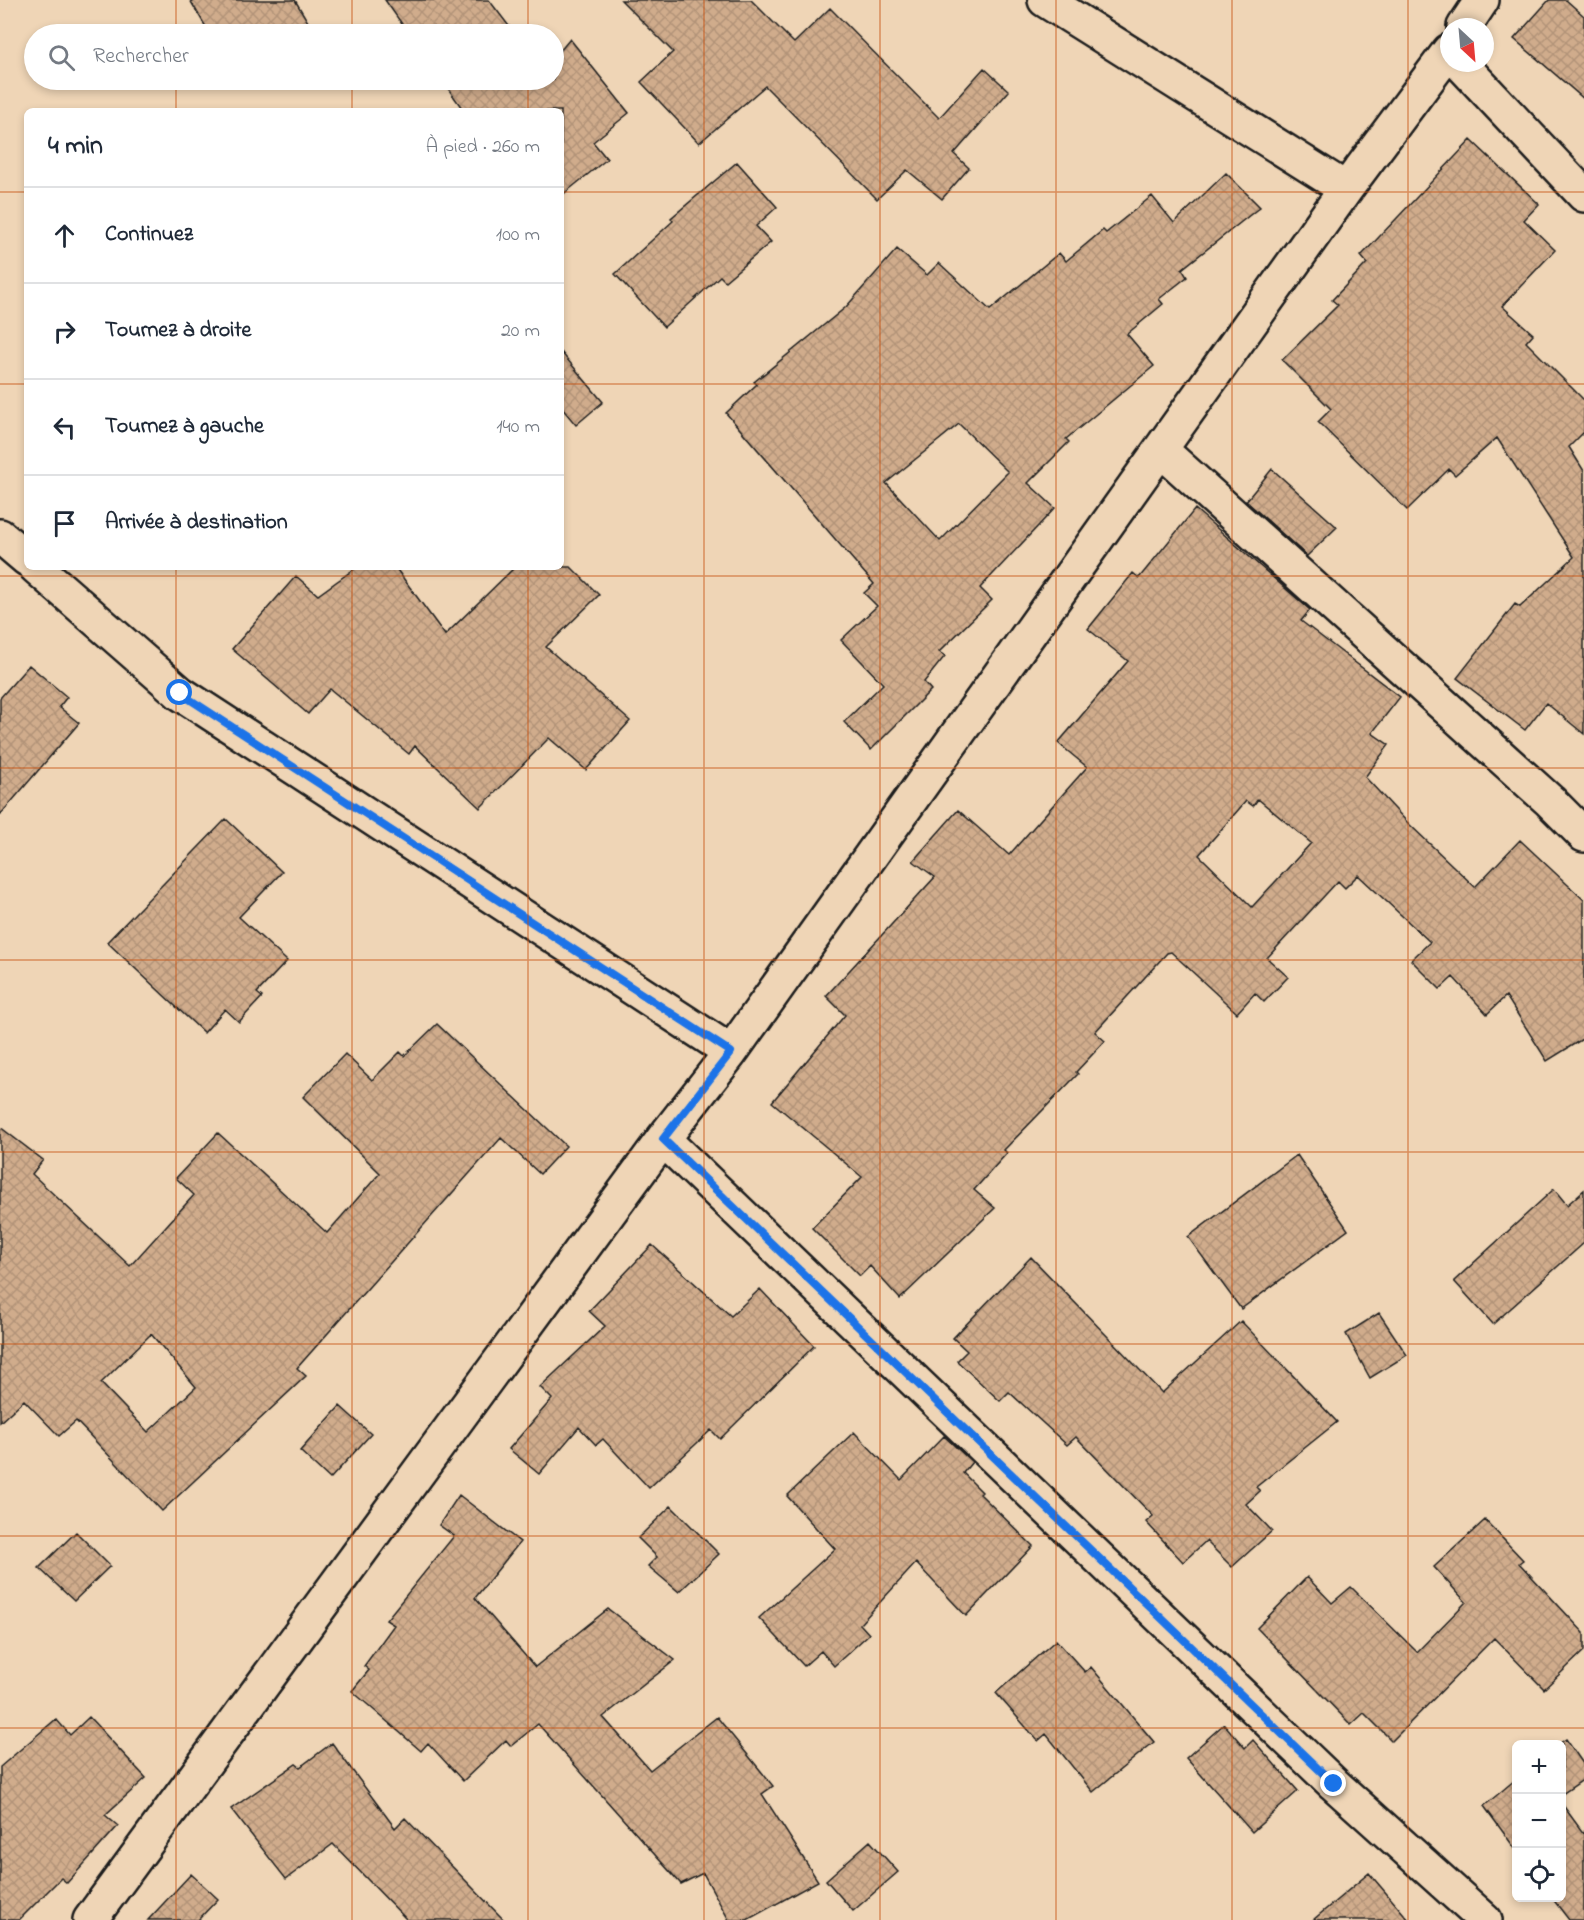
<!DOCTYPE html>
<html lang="fr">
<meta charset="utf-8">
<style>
:root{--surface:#fff;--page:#f2f2f3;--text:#1f2937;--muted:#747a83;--line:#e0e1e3}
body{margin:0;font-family:"Indie Flower",sans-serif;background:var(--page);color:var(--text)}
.controls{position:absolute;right:18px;bottom:18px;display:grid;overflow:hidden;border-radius:9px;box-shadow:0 3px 9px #0003}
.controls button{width:54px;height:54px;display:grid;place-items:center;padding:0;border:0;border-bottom:2px solid var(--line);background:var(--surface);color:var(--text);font:30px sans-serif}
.compass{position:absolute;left:1440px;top:18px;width:54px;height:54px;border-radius:50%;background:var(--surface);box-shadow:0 3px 9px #0003;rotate:154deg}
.stop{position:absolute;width:18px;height:18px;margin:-14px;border:4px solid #1a73e8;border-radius:50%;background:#fff}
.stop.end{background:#1a73e8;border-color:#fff;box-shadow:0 2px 6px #0008}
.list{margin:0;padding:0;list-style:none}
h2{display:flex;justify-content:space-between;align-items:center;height:78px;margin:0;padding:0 24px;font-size:26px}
h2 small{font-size:20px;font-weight:400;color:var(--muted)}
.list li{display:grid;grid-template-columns:39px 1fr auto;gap:18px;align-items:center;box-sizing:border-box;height:96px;padding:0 24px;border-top:2px solid var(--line)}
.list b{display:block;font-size:22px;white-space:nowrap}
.list em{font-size:20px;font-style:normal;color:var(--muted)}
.icon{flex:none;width:33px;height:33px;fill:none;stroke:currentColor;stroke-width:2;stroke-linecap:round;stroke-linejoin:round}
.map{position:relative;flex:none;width:1584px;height:1920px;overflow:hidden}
.search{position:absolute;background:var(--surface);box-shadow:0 3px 9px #0003;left:24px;top:24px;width:540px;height:66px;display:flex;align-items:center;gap:15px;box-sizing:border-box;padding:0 21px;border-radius:33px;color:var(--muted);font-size:22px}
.panel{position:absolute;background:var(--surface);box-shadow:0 3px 9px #0003;left:24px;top:108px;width:540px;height:462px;border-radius:9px}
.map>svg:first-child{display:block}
</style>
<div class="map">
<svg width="1584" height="1920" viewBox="0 0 1584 1920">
<defs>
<pattern id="building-cross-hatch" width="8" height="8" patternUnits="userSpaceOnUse" patternTransform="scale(1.5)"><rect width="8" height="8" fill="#d0ac8c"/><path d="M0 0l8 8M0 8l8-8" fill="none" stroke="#b29378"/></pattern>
</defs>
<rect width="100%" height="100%" fill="#efd5b6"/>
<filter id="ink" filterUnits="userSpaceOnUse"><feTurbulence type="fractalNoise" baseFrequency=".0167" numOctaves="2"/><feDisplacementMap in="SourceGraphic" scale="12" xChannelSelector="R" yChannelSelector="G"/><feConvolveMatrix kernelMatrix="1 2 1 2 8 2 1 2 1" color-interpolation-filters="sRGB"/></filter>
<g filter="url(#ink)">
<!-- building -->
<path fill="url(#building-cross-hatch)" stroke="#1c1c1c" stroke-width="1.5" fill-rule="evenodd" d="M 190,0 L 295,0 L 315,34 L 210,34 Z
M 385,0 L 489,0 L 515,34 L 409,34 Z
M 621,0 L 751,0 L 794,43 L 830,8 L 939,118 L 984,68 L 1009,91 L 954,154 L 969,168 L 942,199 L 907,170 L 877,199 L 765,86 L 699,143 L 641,82 L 673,52 Z
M 1549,0 L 1566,0 L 1584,16 L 1584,99 L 1514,39 Z
M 570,39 L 629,113 L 593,142 L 607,159 L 561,196 L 561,111 L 464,111 L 442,80 L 554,80 L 554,58 Z
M 1471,140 L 1539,204 L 1524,220 L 1555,250 L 1502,306 L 1533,334 L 1526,342 L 1584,400 L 1584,432 L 1569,447 L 1584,471 L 1584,734 L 1546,703 L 1525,730 L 1457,678 L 1515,604 L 1520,607 L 1574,557 L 1497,438 L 1455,475 L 1449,469 L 1407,510 L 1318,422 L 1331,409 L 1282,360 L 1338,305 L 1332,300 L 1367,263 L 1361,256 Z
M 737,162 L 777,207 L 756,226 L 771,242 L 725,281 L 720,276 L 664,327 L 615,274 L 673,221 L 671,218 Z
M 1226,173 L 1260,207 L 1182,269 L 1187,277 L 1159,299 L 1163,304 L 1127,334 L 1154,366 L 1066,439 L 1069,442 L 1028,483 L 1055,508 L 980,588 L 992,600 L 939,652 L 945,656 L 924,682 L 931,690 L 871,750 L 844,722 L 883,684 L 841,640 L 877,606 L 864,593 L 874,584 L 726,413 L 757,384 L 754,382 L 846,307 L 897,249 L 927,275 L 939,263 L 990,310 L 1059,253 L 1066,261 L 1103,230 L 1106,233 L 1152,196 L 1174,223 ZM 959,424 L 1008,472 L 940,541 L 886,483 Z
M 561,352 L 603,402 L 576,425 L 561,407 Z
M 1272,469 L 1337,527 L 1307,556 L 1246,501 Z
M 1195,509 L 1310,610 L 1301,621 L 1400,697 L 1372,733 L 1389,745 L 1365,777 L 1409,824 L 1475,887 L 1520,840 L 1584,900 L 1584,1038 L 1547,1061 L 1506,996 L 1487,1014 L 1453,977 L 1440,989 L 1411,960 L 1430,942 L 1358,875 L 1345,888 L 1338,881 L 1267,958 L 1288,977 L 1264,1002 L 1255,993 L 1237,1013 L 1171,952 L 1167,953 L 1095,1032 L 1105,1041 L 1076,1072 L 1078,1074 L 1004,1150 L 1007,1153 L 974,1190 L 995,1208 L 900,1299 L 870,1266 L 860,1276 L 812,1228 L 862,1177 L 772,1102 L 845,1015 L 826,996 L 935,877 L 913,861 L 958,810 L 1009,855 L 1087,767 L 1058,743 L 1128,661 L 1088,629 L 1133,573 L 1139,578 ZM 1258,799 L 1311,843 L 1252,907 L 1199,855 L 1246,801 L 1253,806 Z
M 357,567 L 395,567 L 445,635 L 515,567 L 571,567 L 599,595 L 546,647 L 630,721 L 586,770 L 549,738 L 480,808 L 415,746 L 409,754 L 330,689 L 308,714 L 232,649 L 296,576 L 318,595 Z
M 29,665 L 67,697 L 59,707 L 79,723 L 0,815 L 0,698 Z
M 226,819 L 282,872 L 239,917 L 287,961 L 257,993 L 262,997 L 239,1022 L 225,1009 L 204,1033 L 107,942 Z
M 437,1024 L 566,1146 L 540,1174 L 501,1138 L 297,1368 L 306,1376 L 162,1511 L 76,1421 L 59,1436 L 24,1400 L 0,1422 L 0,1127 L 43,1160 L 32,1174 L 130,1266 L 194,1195 L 176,1178 L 218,1133 L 327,1233 L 380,1173 L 303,1097 L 345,1054 L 372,1080 L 400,1052 L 404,1056 ZM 151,1334 L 196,1387 L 148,1432 L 101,1383 Z
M 1297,1155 L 1348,1230 L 1241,1309 L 1188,1237 Z
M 1554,1189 L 1567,1205 L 1584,1190 L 1584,1243 L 1493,1324 L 1454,1281 Z
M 652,1245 L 731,1316 L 760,1289 L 814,1346 L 720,1439 L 711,1430 L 649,1488 L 603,1439 L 596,1445 L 579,1427 L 539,1474 L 509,1449 L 552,1399 L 540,1387 L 605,1326 L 589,1311 Z
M 1031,1257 L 1162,1393 L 1241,1321 L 1337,1422 L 1256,1487 L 1260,1491 L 1246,1504 L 1272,1531 L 1232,1567 L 1206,1541 L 1183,1562 L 1146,1522 L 1153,1516 L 1076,1437 L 1067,1445 L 1009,1392 L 1000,1401 L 957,1361 L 967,1351 L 953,1338 Z
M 1379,1313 L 1407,1355 L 1370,1378 L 1346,1334 Z
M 340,1406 L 371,1434 L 330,1479 L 300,1451 Z
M 854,1432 L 901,1480 L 944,1436 L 972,1462 L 963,1473 L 982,1492 L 980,1494 L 1033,1546 L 966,1616 L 916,1563 L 860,1624 L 869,1634 L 834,1666 L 821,1651 L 804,1666 L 759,1618 L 835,1549 L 787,1496 Z
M 459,1495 L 520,1542 L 475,1598 L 535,1667 L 608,1609 L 675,1660 L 603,1717 L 650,1770 L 717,1717 L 773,1786 L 762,1794 L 818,1881 L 747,1920 L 729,1920 L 703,1873 L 681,1884 L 538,1724 L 511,1746 L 506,1740 L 463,1781 L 428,1743 L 421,1751 L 352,1691 L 369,1670 L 364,1666 L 394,1625 L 386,1620 L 454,1536 L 439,1525 Z
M 671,1506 L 719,1554 L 679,1592 L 648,1566 L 657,1557 L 638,1538 Z
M 1485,1520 L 1523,1560 L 1519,1563 L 1584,1633 L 1584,1651 L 1544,1689 L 1494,1638 L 1392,1741 L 1364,1713 L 1351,1725 L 1257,1628 L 1307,1577 L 1332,1603 L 1351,1587 L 1417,1652 L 1466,1602 L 1434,1567 Z
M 76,1532 L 110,1566 L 74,1601 L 39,1568 Z
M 1056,1640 L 1085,1672 L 1091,1667 L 1154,1742 L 1093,1792 L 1046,1734 L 1038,1741 L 996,1693 Z
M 89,1717 L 146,1778 L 105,1815 L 118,1826 L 67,1883 L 61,1878 L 19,1920 L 0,1920 L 0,1767 L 56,1719 L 70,1735 Z
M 1224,1724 L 1245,1748 L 1253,1740 L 1298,1791 L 1252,1832 L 1186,1758 Z
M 1566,1739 L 1584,1765 L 1584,1779 L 1562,1794 L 1562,1744 L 1559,1744 Z
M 332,1743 L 395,1828 L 405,1818 L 504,1920 L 407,1920 L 333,1844 L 286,1879 L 231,1809 L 296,1764 L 300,1767 Z
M 1516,1779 L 1516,1850 L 1484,1806 Z
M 1562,1804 L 1584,1834 L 1584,1920 L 1569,1920 L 1552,1898 L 1562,1898 Z
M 870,1841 L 898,1872 L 853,1911 L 826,1880 Z
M 1369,1873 L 1409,1920 L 1313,1920 Z
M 191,1874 L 218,1899 L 198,1920 L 148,1920 Z"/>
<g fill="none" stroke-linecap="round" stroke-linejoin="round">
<!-- minor casing -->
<g stroke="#1c1c1c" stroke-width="38">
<path id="minor" d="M 1045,0 L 1346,189
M 1464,27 L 1482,0
M 1460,63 L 1584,195
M 1161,450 L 1550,801 L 1584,835
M 0,536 L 27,559
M 36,567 L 180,693 L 731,1052
M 663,1139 L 1334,1784 L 1485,1920
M 90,1920 L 663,1139 L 731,1052 L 1346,189 L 1449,51"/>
</g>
<!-- minor -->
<use href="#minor" stroke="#efd5b6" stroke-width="33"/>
</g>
</g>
<g fill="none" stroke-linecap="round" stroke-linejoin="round" filter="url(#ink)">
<!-- route -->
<path stroke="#1a73e8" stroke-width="8" d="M 180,693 L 731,1052 L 663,1139 L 1334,1784"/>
</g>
<!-- grid -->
<path fill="none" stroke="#c9500e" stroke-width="1.5" stroke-opacity="0.55" d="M 176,0 L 176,34M 352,0 L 352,34M 528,0 L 528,34M 704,0 L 704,1920M 880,0 L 880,1920M 1056,0 L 1056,1920M 1232,0 L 1232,1920M 1408,0 L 1408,1920M 176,80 L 176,111M 352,80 L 352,111M 528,80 L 528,111M 0,192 L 27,192M 561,192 L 1584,192M 0,384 L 27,384M 561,384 L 1584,384M 176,567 L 176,1920M 352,567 L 352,1920M 528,567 L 528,1920M 0,576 L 1584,576M 0,768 L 1584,768M 0,960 L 1584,960M 0,1152 L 1584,1152M 0,1344 L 1584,1344M 0,1536 L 1584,1536M 0,1728 L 1584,1728"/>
</svg>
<div class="controls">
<button>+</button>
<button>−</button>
<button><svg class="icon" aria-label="locate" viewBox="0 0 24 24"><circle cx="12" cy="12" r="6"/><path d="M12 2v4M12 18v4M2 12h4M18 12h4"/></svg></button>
</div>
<svg class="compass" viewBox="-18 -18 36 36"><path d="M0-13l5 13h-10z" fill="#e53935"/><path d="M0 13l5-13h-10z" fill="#747a83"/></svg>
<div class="stop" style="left:180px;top:693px"></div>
<div class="stop end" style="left:1334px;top:1784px"></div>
<div class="search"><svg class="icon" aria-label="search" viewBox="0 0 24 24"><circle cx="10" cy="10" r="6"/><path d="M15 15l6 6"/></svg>Rechercher</div>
<section class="panel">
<h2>4 min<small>À pied · 260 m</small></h2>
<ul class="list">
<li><svg class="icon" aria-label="ahead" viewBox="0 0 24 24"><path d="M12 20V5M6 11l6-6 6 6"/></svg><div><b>Continuez</b></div><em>100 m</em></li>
<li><svg class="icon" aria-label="right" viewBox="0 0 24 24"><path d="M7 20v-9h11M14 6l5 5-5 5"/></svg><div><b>Tournez à droite</b></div><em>20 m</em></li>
<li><svg class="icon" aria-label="left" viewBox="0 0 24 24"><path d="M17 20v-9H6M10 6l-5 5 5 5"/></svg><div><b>Tournez à gauche</b></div><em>140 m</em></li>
<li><svg class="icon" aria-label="arrive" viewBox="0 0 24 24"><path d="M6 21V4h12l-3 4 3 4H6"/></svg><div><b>Arrivée à destination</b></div></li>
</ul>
</section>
</div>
